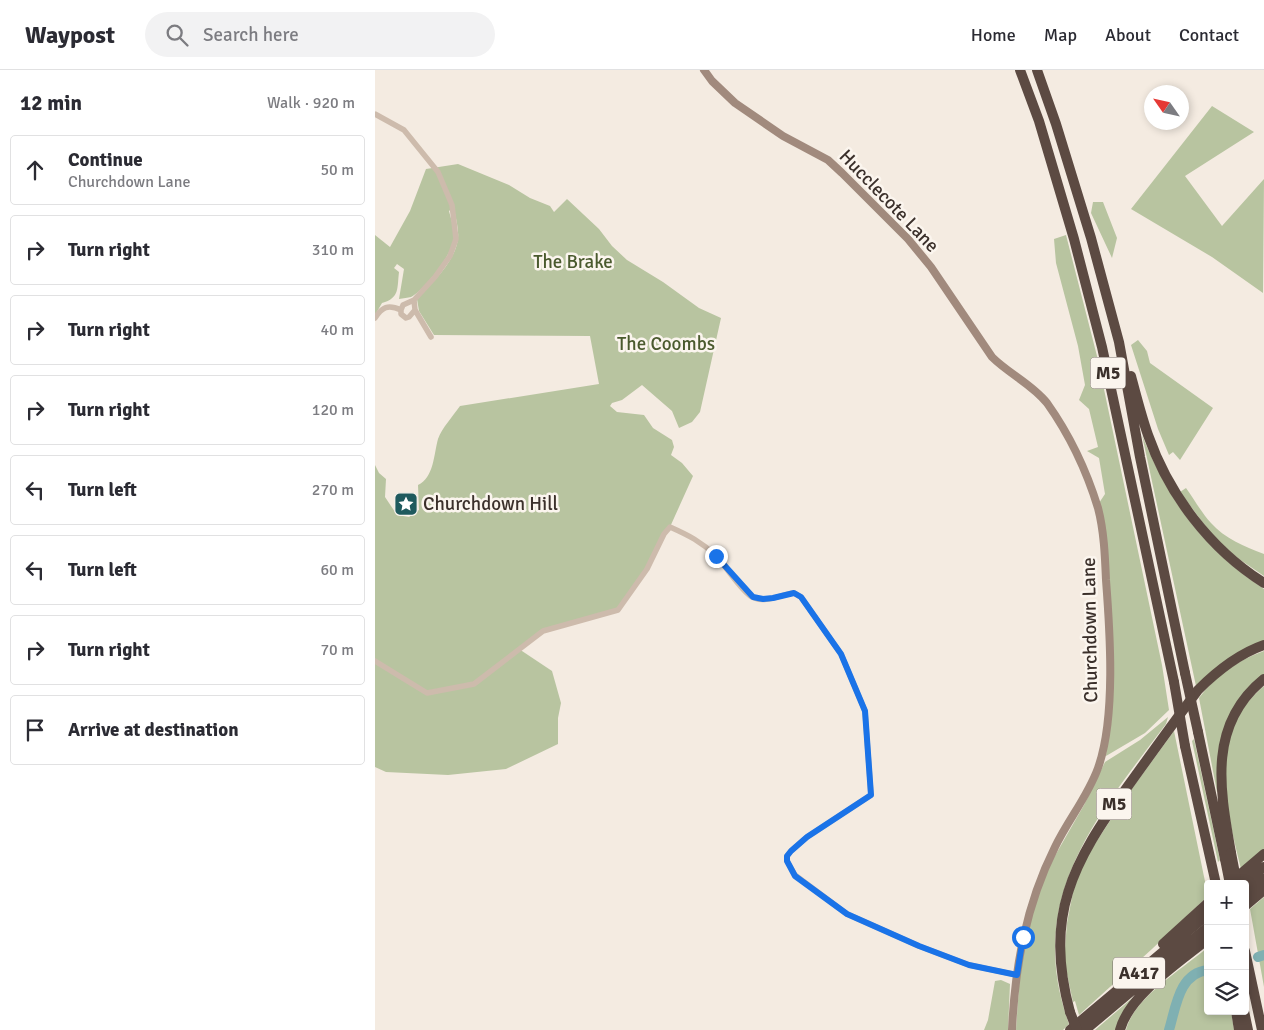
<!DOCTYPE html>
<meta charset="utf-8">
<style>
:root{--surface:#fff;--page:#f2f2f3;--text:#2b2b33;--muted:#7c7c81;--line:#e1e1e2}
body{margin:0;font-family:Signika,sans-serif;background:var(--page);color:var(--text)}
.controls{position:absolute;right:15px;bottom:15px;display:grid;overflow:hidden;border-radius:5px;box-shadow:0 2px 8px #0003}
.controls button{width:45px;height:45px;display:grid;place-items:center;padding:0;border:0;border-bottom:1px solid var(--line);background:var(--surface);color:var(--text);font:25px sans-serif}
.compass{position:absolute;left:769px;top:15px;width:45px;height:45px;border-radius:50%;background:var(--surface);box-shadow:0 2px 8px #0003;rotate:304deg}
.stop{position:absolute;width:15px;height:15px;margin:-11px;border:4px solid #1a73e8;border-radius:50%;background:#fff}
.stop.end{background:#1a73e8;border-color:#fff;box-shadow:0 1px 5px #0008}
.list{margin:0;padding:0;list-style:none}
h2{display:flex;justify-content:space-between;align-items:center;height:65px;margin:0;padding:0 20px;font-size:21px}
h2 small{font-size:16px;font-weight:400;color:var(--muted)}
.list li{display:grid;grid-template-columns:32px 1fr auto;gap:15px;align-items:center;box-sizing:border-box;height:70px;margin:0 10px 10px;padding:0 10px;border:1px solid var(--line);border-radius:5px}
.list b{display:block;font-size:19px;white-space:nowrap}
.list p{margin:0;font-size:16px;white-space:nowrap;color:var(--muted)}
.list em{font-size:16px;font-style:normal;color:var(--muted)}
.icon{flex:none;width:28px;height:28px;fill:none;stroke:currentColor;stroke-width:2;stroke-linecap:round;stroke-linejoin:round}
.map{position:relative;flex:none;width:889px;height:960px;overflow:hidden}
header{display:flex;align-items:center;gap:30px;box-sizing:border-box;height:70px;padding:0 25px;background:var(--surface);border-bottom:1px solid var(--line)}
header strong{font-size:24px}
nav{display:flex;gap:28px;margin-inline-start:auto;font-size:18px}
.search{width:350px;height:45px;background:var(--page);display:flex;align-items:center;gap:12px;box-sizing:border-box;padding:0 18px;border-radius:28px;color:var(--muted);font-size:19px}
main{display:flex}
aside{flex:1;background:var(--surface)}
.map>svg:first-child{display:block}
</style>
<header>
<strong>Waypost</strong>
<div class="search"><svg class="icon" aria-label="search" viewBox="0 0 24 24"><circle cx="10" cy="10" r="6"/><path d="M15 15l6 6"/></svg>Search here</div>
<nav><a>Home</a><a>Map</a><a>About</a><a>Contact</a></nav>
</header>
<main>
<aside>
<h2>12 min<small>Walk · 920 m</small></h2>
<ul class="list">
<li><svg class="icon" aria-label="ahead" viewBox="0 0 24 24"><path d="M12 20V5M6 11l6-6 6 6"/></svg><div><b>Continue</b><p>Churchdown Lane</p></div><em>50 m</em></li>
<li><svg class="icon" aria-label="right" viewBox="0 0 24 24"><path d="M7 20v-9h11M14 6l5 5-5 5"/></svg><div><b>Turn right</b></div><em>310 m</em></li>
<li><svg class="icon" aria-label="right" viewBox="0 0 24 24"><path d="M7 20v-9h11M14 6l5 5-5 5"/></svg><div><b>Turn right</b></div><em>40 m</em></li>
<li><svg class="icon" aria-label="right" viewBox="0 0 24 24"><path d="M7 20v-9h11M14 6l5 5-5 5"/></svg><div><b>Turn right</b></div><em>120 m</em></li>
<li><svg class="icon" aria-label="left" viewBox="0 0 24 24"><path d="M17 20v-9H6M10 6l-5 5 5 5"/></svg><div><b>Turn left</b></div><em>270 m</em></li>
<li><svg class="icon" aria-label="left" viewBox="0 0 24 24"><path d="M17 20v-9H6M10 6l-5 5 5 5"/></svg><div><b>Turn left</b></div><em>60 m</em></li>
<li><svg class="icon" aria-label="right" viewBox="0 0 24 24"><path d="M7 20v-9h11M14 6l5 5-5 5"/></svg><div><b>Turn right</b></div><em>70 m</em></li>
<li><svg class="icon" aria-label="arrive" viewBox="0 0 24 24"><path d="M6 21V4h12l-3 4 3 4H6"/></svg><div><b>Arrive at destination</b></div></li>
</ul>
</aside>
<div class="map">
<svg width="889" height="960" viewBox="0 0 889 960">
<rect width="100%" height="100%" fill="#f4ebe1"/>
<!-- green -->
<path fill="#b8c4a0" d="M 837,36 L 879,62 L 810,106 L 847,156 L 889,109 L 888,223 L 837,187 L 756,139 Z
M 83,94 L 134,115 L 155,128 L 175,136 L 179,142 L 192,129 L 224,159 L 237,176 L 252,190 L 288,212 L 324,238 L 346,248 L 325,342 L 317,352 L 304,358 L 297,341 L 267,315 L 247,330 L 237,333 L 235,336 L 242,342 L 269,345 L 278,358 L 297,370 L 299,377 L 296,385 L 307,393 L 318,406 L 295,457 L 289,464 L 272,499 L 243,540 L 168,561 L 144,579 L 177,601 L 186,633 L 183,648 L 183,674 L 131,699 L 73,705 L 11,702 L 0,697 L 0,395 L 4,403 L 11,409 L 10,427 L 22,445 L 34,447 L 44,440 L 43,415 C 59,408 59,383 63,369 C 67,358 78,346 85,336 L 224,314 L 215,266 L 59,265 L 44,241 L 42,229 C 57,213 81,191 83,168 C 84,158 80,146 79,137 L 74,141 C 76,149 80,160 79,168 C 79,182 49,221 36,227 C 33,228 28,228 24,229 L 29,199 L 22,194 L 19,198 L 24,202 C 22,218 25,228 7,233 L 0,245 L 0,165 L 15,177 L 35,141 L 51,99 Z
M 718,132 L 728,132 L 742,168 L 737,188 L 716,143 Z
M 691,165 L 722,286 L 787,595 L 794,640 L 770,663 L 731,686 L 735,638 L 724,433 L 730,424 L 724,388 L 712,381 L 723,377 L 714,339 L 704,330 L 710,315 L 703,276 L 681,193 L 679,169 Z
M 763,270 L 772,281 L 775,293 L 838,338 L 805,390 L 798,382 L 794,385 L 783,359 L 756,275 Z
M 767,365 C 794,432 828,479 889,519 L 889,572 L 821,616 Z
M 811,418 C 819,429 826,442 836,453 C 849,468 870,477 889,484 L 889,506 L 864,489 L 840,469 L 805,422 Z
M 889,581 L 889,606 L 859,640 L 844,721 L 842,722 L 824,628 C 840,606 863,590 889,581 Z
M 889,616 L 889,779 L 866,799 C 854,750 839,692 864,645 C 870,634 880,624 889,616 Z
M 793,647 L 791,654 C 721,747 649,830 694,954 L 688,960 L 641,960 L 645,902 L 656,845 L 673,798 L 709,735 L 730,692 L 765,670 Z
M 799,661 L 833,826 L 777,879 L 704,945 L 700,931 L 698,932 L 689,890 L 692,853 L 698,822 L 708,792 L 748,731 Z
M 819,669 L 845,790 L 843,792 L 817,671 Z
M 889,827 L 889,917 L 875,839 Z
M 833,863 L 833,865 L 762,925 L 743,960 L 720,960 Z
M 833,877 L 833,941 L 856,941 L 859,960 L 751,960 C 759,927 808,899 833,877 Z
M 626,910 L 635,914 L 633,960 L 609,960 L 613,950 L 620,911 Z"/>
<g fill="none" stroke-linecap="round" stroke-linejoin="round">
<!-- river -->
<path stroke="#7fb0b2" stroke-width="10" d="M 883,887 L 889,885
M 794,960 C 801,937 804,903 833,900"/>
<!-- street -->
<path stroke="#cdbbac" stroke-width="5.5" d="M 0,44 L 29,60 L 63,102 L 77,135 L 81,169 L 75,186 L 60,207 L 39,230 L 40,240 L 56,267
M 26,240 L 28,235 L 39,230
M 0,248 C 7,237 13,234 26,240 L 26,244 L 31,248 L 34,247 L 40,240
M 0,591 L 52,623 L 99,614 L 168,561 L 243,540 L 272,499 L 289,464 L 295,457 C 313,465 327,472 341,486 C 351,496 366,521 377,527 C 391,534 406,524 419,523 L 426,527 L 466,584 L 490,641 L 496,725 L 432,767 L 416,781 L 412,786 L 412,791 L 420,805 L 472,844 L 544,876 L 594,895 L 642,905"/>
<!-- secondary -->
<path stroke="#a18a7d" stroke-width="8" d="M 329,0 L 337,11 L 360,33 L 408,66 L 453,90 L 467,103 L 533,169 L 556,197 L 617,287 C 634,304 657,314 672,333 C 694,364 712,402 723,438 C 729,461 730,486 731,510 C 735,562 741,648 723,698 C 713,726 693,750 680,777 C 651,835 640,896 637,960"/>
<!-- highway -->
<path stroke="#5c4a42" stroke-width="10" d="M 645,0 L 664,51 L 699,169 L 727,277 L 799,612
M 662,0 L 681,54 L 716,168 L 744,272 L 765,387 L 810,603
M 756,306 C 761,325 766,345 773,365 C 794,425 835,479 889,513
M 823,662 L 850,789
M 810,676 L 841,814
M 856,783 C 845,720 832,655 889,609
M 855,813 L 889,784
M 869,814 L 889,797
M 870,825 L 889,809
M 870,836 L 889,820
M 788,874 L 833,833
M 870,881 L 887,960
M 861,941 L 864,960
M 869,941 L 873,960
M 695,942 C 669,846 697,793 753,716 C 776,684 799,652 823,620 C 842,601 863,584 889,575
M 695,960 L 833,844
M 710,960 L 833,857
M 745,960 C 754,925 805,892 833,869"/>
<!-- highway-bridge -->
<path stroke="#5c4a42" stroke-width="10" d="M 810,603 L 823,662
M 799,612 L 810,676
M 856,783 L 862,814
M 850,789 L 855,814
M 695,942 L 702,960"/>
</g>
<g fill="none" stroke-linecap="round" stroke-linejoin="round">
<!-- route -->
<path stroke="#1a73e8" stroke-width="6" d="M 341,486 L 378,527 L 388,529 L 398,528 L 419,523 L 426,527 L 466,584 L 490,641 L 496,725 L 432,767 L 416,781 L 412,786 L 412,791 L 420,806 L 472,844 L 544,876 L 594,895 L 642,905 L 648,867"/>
</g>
<!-- icons -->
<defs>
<g id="sight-square" transform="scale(1.25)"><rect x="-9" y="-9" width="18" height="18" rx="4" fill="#1f5a5e" stroke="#fbf5ee"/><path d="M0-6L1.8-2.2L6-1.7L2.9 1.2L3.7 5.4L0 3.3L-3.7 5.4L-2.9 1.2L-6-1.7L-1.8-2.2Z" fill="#fff"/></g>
</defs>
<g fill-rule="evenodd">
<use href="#sight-square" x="31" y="434"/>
</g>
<g text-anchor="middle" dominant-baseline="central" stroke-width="5" stroke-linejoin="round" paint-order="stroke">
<!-- shield labels -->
<g fill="#fbf5ee" stroke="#756b66" stroke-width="1">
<rect x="715.5" y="287.5" width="35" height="31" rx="4"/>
<rect x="721.5" y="718.5" width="35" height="31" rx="4"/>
<rect x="738" y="887.5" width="52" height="31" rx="4"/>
</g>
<g font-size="18" font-weight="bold" fill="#3b302b">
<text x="733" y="303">M5</text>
<text x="739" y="734">M5</text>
<text x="764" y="903">A417</text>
</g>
<!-- street labels -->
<g font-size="19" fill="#3b302b" stroke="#fbf5ee">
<text transform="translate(514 131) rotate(46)">Hucclecote Lane</text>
<text transform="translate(715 560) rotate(-91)">Churchdown Lane</text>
</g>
<!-- park labels -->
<g font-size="19" fill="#4a5a2e" stroke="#fbf5ee">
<text x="198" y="192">The Brake</text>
<text x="291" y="274">The Coombs</text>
</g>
<!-- poi labels -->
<g font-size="19" fill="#3b302b" stroke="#fbf5ee" text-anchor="start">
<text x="48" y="434">Churchdown Hill</text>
</g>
</g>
</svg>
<div class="controls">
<button>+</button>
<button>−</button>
<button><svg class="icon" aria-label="layers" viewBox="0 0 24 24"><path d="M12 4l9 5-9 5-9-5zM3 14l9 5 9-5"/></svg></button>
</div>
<svg class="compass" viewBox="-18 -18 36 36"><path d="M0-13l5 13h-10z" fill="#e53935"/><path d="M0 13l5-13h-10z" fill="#7c7c81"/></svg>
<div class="stop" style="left:648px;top:867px"></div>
<div class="stop end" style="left:341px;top:486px"></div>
</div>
</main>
